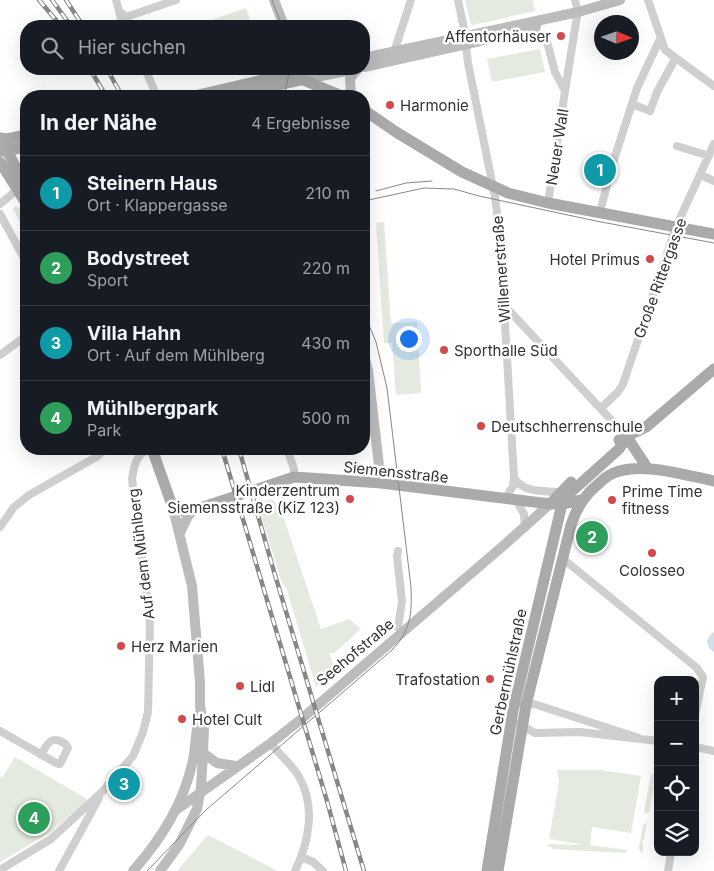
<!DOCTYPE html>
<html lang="de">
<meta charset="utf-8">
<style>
:root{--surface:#171b24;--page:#242831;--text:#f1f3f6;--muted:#9ea1a6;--line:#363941;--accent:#d34a4c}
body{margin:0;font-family:Inter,sans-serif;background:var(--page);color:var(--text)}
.controls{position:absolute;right:15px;bottom:15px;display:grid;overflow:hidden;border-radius:10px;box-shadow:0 5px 20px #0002}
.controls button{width:45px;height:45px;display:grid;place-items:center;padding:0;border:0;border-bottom:1px solid var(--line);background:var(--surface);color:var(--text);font:25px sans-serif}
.compass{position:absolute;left:594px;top:15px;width:45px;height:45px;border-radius:50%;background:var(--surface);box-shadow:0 5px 20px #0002;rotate:92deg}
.you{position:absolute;left:408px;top:338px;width:18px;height:18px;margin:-12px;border:4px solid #fff;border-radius:50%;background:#1a73e8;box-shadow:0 0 0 8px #1a73e833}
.badge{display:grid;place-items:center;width:32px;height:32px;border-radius:50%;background:var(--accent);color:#fff;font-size:16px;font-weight:700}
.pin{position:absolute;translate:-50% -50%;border:2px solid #fff;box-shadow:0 1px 5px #0006}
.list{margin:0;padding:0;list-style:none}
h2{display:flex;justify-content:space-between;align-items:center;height:65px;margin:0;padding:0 20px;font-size:21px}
h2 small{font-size:16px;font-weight:400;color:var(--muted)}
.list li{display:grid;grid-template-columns:32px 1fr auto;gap:15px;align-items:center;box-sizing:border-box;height:75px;padding:0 20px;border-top:1px solid var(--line)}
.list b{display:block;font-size:19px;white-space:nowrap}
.list p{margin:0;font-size:16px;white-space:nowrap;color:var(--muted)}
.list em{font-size:16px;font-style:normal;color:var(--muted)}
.icon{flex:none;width:28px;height:28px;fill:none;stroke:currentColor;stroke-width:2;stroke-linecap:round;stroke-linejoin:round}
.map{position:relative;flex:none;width:714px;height:871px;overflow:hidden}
.search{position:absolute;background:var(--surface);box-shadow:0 5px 20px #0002;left:20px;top:20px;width:350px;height:55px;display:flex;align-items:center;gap:12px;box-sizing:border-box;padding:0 18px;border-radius:20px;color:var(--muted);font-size:19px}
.panel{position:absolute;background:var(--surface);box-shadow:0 5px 20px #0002;left:20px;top:90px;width:350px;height:365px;border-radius:20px}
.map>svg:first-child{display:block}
</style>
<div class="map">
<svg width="714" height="871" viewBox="0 0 714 871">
<rect width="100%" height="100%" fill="#fff"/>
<!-- green -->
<path fill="#e4eadf" d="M 465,0 L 533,0 L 535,11 L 473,25 L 471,24 Z
M 246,8 L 252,26 L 194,26 Z
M 540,49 L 545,72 L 492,82 L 487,59 Z
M 15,206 C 27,212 26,220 26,232 L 13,209 Z
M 384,222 L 391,323 L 417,322 L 421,393 L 396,395 L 392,343 L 384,343 L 376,223 Z
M 270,499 L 275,501 C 278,511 284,515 286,525 L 321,629 L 349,619 L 361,629 L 334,653 L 329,653 L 336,672 L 316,687 L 286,587 L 282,583 L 262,519 L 262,511 L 263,510 L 261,503 Z
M 15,757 L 87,799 L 84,804 L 51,832 L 0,862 L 0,777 L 2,778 Z
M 557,770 L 601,770 L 641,776 L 631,833 L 592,827 L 590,845 L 627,850 L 626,853 L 553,849 L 552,847 L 548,847 L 548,844 L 585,845 L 549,839 L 559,782 Z
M 651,774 L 656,775 L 655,782 L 652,784 L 654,787 L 649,813 L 644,813 Z
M 647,822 L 644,840 L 642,841 L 643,844 L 643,853 L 640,852 L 639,846 L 643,826 Z
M 208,835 L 278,871 L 177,871 Z"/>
<!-- water -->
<path fill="#d1dfea" d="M 714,632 L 714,652 C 705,647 705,637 714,632 Z"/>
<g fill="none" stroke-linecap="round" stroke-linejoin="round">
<!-- street -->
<path stroke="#cfcfcf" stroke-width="8" d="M 116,0 C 119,9 120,18 124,26
M 458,0 L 464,29 L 468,63 L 495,197 L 500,237 L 514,478 L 513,486 L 505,499
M 648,0 L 665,50 L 714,86
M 123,14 L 126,17 L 130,26
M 126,17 L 176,0
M 525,30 L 538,33 L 547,42 L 555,72 L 565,91 L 548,203
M 394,52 L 411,0
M 145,69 L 157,96
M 565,91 L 576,22 L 578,12 L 575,0
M 632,104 L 650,111 L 657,92 L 675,59
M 677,146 L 709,156
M 701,175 L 714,181
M 0,204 L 17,190
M 600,212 L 612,166 L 637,88 L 660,39
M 0,214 L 26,262
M 504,305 L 627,437
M 0,355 L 26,336
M 601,408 L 618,392 L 623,384 L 676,227 L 714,144
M 287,449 L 294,469 L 294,477
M 514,478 C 524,493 543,491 560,492
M 516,500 L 524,514 L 525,528
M 0,527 L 14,507 L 29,495 L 98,456 L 105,449
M 562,558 L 697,668 L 703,677 L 695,715
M 398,627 L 402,601 L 397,556 L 398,551
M 524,705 L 534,704 L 639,738
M 519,724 L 535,733 L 580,732 L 658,741
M 0,731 L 56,763 L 60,764 L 68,748 C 65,743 67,745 62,742 C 50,736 47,745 41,755
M 271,743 C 279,755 292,764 299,777 C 316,806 309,842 295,871
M 695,747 L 714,751
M 302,857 L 313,862 L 323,871
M 0,870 L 51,839 L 102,792 L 133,756 L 143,732 L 148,712 L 150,620 L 132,479 C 134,466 136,455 148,449
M 59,871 L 99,798
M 668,871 L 671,852"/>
<!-- secondary -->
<path stroke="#bcbcbc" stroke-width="10" d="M 274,0 L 284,26
M 364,58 L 578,12 L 620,0
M 364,67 L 480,41 L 536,26
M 289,74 L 315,69
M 301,80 L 356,69
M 265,96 L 266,88 L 276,69
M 351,96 L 350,78 L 358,69
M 364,355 L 368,370 L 381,483
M 180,533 L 188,516 L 194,510
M 203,753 L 217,763 L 236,766
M 176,810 L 271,743 L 299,721 L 503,546 L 550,504
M 133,871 C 162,838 184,803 193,760 C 196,745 196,729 199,714
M 160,871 L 179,845 L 197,809 L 201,787 L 203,753 L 204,728 L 200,706 L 200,682 L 192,586 L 173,508"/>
<!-- primary -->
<path stroke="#aaa" stroke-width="11" d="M 194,96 L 289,74 L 342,96
M 230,96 L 301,80
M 364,110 L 396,132 L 462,172 L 508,193 L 548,203 L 714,234
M 0,138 L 7,139 L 26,135
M 1,139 L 26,187
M 2,151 L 26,147
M 0,162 L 26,203
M 627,437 L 648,469
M 619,440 L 646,427 L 714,369
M 152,449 L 173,508 L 184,511 L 194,510 L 294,477 L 381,483 L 550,504 L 562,504 L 582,500
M 550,504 L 571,482
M 487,871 L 513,711 L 562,504 L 570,493 L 619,449 L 627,437
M 498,871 L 526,705 L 571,525 C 576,509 583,497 596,486 C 600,483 603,479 608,476 C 634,459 685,475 714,481"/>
<!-- tram -->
<path stroke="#878787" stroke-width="1" d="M 272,0 L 282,26
M 284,96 L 290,69
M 376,191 L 406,183 L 432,181
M 364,201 L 424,188 L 454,189 L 479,196 L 596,221 L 714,243
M 147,871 L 206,810 L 392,650 C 411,630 412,614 411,587 L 387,388 L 376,342 L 364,313"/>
<!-- rail casing -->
<g stroke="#878787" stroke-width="4.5">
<path id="rail" d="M 39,0 L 61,26
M 52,0 L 71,26
M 66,0 L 83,26
M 90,69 L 106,96
M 107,69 L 122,96
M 222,449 L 327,801 L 346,871
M 239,449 L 275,575 L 364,871"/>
</g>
<!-- rail -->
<use href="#rail" stroke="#fff" stroke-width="2.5" stroke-dasharray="8" stroke-linecap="butt"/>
</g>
<!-- markers -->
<g fill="#d34a4c" stroke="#fff" stroke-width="2">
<circle cx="561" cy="36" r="5"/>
<circle cx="390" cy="105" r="5"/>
<circle cx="650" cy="259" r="5"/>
<circle cx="444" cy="350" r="5"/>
<circle cx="481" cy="426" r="5"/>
<circle cx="350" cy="499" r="5"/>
<circle cx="612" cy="500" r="5"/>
<circle cx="652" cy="553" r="5"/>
<circle cx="121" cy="646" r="5"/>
<circle cx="490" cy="679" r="5"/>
<circle cx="240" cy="686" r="5"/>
<circle cx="182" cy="719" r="5"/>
</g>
<g text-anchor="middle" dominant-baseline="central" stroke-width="5" stroke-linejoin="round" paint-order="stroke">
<!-- poi labels -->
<g font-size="15" fill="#323232" stroke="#fff" text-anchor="start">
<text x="551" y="36" text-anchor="end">Affentorhäuser</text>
<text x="400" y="105">Harmonie</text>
<text x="640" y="259" text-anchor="end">Hotel Primus</text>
<text x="454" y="350">Sporthalle Süd</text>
<text x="491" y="426">Deutschherrenschule</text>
<text x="340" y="490" text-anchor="end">Kinderzentrum<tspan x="340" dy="17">Siemensstraße (KiZ 123)</tspan></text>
<text x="622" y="491">Prime Time<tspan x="622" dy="17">fitness</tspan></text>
<text x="652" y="570" text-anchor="middle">Colosseo</text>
<text x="131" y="646">Herz Marien</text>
<text x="480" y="679" text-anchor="end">Trafostation</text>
<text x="250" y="686">Lidl</text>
<text x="192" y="719">Hotel Cult</text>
</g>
<!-- street labels -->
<g font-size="15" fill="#323232" stroke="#fff">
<text transform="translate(557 147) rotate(-81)">Neuer Wall</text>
<text transform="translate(501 269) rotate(-94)">Willemerstraße</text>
<text transform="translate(660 278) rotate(-70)">Große Rittergasse</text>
<text transform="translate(396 472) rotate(6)">Siemensstraße</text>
<text transform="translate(141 554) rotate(-97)">Auf dem Mühlberg</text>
<text transform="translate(355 652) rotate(-40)">Seehofstraße</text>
<text transform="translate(508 672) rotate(-78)">Gerbermühlstraße</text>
</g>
</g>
</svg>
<div class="controls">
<button>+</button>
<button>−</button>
<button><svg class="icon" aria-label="locate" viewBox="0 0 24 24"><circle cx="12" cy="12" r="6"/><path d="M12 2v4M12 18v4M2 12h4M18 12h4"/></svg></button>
<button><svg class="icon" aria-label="layers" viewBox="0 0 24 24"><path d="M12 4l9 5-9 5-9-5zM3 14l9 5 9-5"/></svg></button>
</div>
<svg class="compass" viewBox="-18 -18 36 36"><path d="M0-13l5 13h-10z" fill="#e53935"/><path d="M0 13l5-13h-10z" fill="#9ea1a6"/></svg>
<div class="you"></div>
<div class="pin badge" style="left:600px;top:170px;background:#0f9aa8">1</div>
<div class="pin badge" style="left:592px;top:537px;background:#2e9e5b">2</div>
<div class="pin badge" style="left:124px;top:784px;background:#0f9aa8">3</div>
<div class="pin badge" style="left:34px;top:818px;background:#2e9e5b">4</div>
<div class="search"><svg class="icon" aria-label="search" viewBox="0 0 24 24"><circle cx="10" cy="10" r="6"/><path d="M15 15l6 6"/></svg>Hier suchen</div>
<section class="panel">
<h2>In der Nähe<small>4 Ergebnisse</small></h2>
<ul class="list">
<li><span class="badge" style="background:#0f9aa8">1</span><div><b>Steinern Haus</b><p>Ort · Klappergasse</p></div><em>210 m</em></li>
<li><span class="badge" style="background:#2e9e5b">2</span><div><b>Bodystreet</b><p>Sport</p></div><em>220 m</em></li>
<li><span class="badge" style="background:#0f9aa8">3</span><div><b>Villa Hahn</b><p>Ort · Auf dem Mühlberg</p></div><em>430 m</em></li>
<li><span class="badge" style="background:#2e9e5b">4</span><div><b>Mühlbergpark</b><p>Park</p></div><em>500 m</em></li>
</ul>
</section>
</div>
